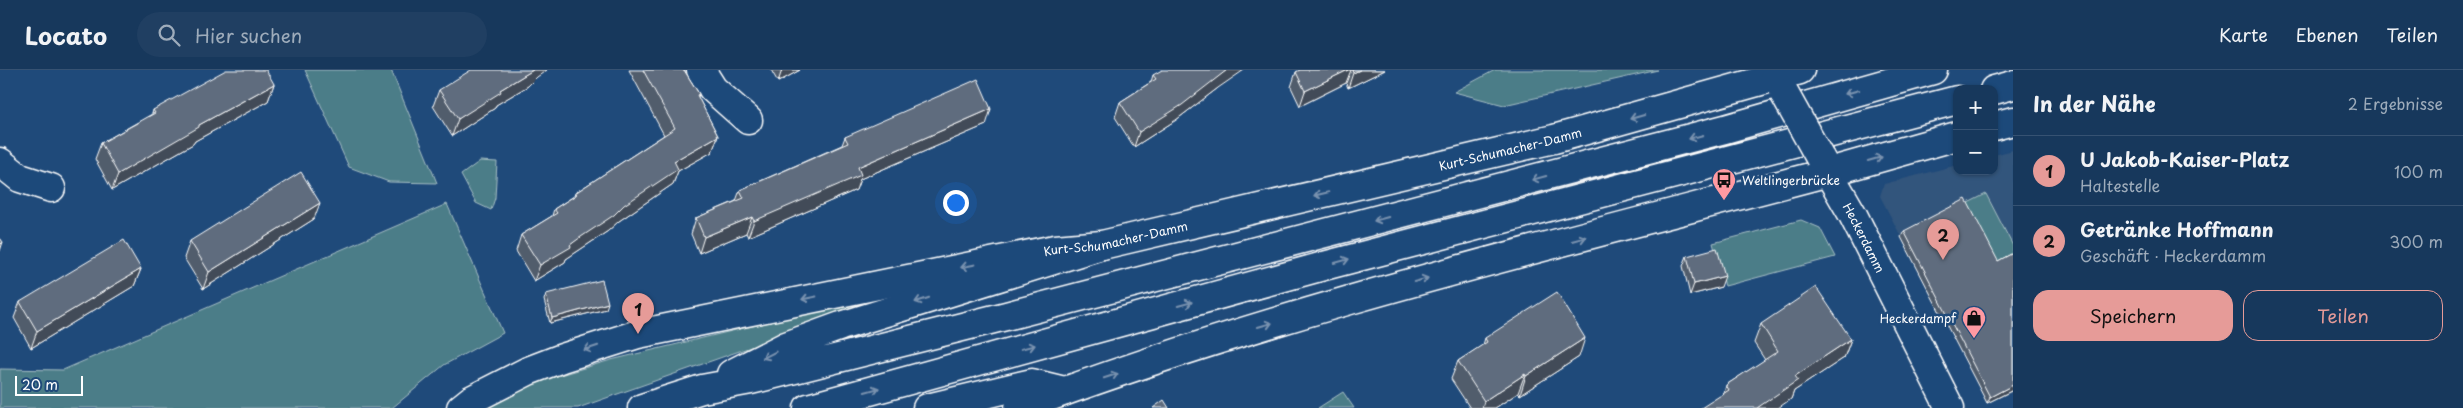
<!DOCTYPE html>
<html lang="de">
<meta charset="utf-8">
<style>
:root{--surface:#17385c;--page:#203f62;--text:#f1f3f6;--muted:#9eacbb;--line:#365272;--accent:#e69b98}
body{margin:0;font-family:"Playpen Sans",sans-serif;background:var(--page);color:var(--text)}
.controls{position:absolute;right:15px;top:15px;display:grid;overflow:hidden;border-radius:10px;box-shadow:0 1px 4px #0004}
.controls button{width:45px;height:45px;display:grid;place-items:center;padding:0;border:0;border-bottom:1px solid var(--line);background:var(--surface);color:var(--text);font:25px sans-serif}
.scale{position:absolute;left:15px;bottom:12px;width:68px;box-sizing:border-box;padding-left:5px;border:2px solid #fff;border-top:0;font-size:14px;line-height:18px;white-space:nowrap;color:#fff;-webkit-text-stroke:4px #1f4a7a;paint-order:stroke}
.you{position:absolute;left:955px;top:132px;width:18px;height:18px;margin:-12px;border:4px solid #fff;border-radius:50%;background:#1a73e8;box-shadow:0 0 0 8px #1a73e833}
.badge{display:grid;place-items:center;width:32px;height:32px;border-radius:50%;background:var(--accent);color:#111;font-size:16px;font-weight:700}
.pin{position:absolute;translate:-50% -41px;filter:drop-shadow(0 1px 2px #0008)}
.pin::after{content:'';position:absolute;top:26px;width:18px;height:15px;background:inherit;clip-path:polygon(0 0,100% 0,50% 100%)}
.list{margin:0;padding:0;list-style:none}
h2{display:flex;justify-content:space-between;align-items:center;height:65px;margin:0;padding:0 20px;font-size:21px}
h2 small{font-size:16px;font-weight:400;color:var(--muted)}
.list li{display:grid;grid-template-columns:32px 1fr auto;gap:15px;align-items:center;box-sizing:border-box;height:70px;padding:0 20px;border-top:1px solid var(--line)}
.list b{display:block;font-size:19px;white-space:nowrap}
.list p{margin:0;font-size:16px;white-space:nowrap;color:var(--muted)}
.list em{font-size:16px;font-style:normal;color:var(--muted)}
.actions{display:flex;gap:10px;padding:15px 20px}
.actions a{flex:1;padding:11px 0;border:1px solid var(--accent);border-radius:15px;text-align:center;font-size:18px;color:var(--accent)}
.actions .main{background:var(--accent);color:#111}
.icon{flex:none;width:28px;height:28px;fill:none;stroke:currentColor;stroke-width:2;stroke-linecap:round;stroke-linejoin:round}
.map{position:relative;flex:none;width:2013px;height:338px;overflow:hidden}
header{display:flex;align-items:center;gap:30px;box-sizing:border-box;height:70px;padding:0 25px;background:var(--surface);border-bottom:1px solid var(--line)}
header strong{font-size:24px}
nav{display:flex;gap:28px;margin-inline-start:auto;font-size:18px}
.search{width:350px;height:45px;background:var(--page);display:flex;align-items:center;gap:12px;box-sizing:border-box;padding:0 18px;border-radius:28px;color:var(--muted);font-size:19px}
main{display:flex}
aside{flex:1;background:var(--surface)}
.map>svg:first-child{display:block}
</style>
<header>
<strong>Locato</strong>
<div class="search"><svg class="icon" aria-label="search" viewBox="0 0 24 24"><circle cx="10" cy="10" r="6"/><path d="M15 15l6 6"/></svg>Hier suchen</div>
<nav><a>Karte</a><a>Ebenen</a><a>Teilen</a></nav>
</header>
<main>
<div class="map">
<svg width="2013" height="338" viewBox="0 0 2013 338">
<rect width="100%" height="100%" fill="#1f4a7a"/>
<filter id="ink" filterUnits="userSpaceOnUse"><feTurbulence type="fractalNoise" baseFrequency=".02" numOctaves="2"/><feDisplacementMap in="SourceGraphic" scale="10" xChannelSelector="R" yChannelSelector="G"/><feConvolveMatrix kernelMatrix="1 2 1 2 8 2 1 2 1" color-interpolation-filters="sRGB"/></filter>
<g filter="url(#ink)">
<!-- built -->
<path fill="#32547b" d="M 2013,80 L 2013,322 L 1987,333 L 1880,126 L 1884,114 L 1957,95 L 1957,101 L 1994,101 L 1994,85 Z"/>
<!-- green -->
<path fill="#4c7d88" stroke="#a6bec4" d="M 305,0 L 391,0 L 437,113 L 389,112 L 349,97 Z
M 1495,0 L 1658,0 L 1504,35 L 1454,22 Z
M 480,91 L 497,92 L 495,128 L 491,140 L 476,133 L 461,105 Z
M 1986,124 L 2013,176 L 2013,188 L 1996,197 L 1964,135 Z
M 447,134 L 503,263 L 444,295 L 392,338 L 0,338 L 0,299 L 63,300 Z
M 1801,150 L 1820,158 L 1835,187 L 1725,216 L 1713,173 Z
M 932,213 L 578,338 L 486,338 L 530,314 L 611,290 Z
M 1343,322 L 1354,338 L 1318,338 Z"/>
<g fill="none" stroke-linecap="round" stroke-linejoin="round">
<!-- minor casing -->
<g stroke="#fff" stroke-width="31">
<g id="minor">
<path d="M 701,0 L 713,19 L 748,50"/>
<path id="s1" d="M 1820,88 L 1853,145 L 1950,338"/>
<path d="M 0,92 L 20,108 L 51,118"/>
</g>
</g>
<!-- major casing -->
<g stroke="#fff" stroke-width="31">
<g id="major">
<path id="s2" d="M 461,338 L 471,330 L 528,301 L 562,288 L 638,264 L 1055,179 L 1102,175 L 1554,69 L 1775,7"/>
<path d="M 1019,338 C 1283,239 1557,174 1829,102"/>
</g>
</g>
<!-- highway casing -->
<g stroke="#fff" stroke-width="31">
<path id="highway" d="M 1775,7 L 1800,0
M 1994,20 L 2013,15
M 1994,56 L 2013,51
M 1829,102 L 1957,66
M 731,304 L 786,276 L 841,256 L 1102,175
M 642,338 L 702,319 L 751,310 L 1006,246 L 1725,59 L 1933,0
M 808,338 L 1320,197 L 1957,30
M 927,338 L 1032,313 L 1065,321"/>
</g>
<!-- minor -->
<use href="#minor" stroke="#1f4a7a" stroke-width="28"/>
<!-- major -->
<use href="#major" stroke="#1f4a7a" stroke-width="28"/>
<!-- highway -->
<use href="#highway" stroke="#1f4a7a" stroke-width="28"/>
<!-- minor-bridge casing -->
<g stroke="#fff" stroke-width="31" stroke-linecap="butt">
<path id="minor-bridge" d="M 1784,23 L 1820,88"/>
</g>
<!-- minor-bridge -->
<use href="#minor-bridge" stroke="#1f4a7a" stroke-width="28"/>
</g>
<!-- wall -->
<path fill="#515d6c" stroke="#fff" d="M 629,0 L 684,0 L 699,24 L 698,27 L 718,66 L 712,82 L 678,101 L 673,114 L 619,151 L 608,161 L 566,189 L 565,192 L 534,211 L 516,181 L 521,165 L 552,146 L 554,139 L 574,126 L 575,123 L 664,65 Z
M 771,0 L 800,0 L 778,12 Z
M 1300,0 L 1385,0 L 1348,18 L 1346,13 L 1300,36 L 1291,17 L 1296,2 Z
M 1153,5 L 1218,18 L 1176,50 L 1134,77 L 1115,47 L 1120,32 L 1151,12 Z
M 537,7 L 528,16 L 496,35 L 495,38 L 452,66 L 433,36 L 439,20 Z
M 274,14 L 268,31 L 195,71 L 193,74 L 112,120 L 95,89 L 101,73 L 152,44 L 153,40 Z
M 986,55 L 860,109 L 856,120 L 748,167 L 746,163 L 699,183 L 691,164 L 696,148 L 736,131 L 740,120 L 842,75 L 845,67 Z
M 314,149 L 203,219 L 184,188 L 190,171 Z
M 1904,161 L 1998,191 L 2013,183 L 2013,320 L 1987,333 L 1901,167 Z
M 1687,186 L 1721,217 L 1690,225 L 1683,196 Z
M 141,199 L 134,216 L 31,278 L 14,248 L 20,232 Z
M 546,224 L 606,239 L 550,253 L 544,230 Z
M 1761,254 L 1851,269 L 1844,288 L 1794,321 L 1791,329 L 1724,323 L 1726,315 L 1765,290 L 1754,273 Z
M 1485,268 L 1579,287 L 1520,325 L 1518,323 L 1495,338 L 1470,338 L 1451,309 L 1458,291 L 1483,275 Z"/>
<!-- shaded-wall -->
<path fill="#424c58" stroke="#fff" d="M 533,0 L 547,0 L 537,7 L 528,16 L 496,35 L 495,38 L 452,66 L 458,49 L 500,20 Z
M 782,0 L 800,0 L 778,12 Z
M 1227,0 L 1244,0 L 1218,18 L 1176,50 L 1134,77 L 1139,62 Z
M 1348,0 L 1351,0 L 1346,13 L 1300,36 L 1305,21 Z
M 1360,0 L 1385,0 L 1348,18 L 1353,3 Z
M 274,14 L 268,31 L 195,71 L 193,74 L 112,120 L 118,104 L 199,55 Z
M 991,39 L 986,55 L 860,109 L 856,120 L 748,167 L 754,151 L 858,97 Z
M 718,66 L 712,82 L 678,101 L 673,114 L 619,151 L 608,161 L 566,189 L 565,192 L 534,211 L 540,195 L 570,175 L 674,91 Z
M 320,133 L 314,149 L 203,219 L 209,202 Z
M 752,147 L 746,163 L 699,183 L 704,167 Z
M 3,172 L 0,181 L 0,175 Z
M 141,199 L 134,216 L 31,278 L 37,261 Z
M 1725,206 L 1721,217 L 1690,225 L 1694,214 Z
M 608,233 L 606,239 L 550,253 L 552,248 Z
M 1585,268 L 1579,287 L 1520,325 L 1526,306 Z
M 1851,269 L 1844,288 L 1794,321 L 1791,329 L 1778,338 L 1757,338 L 1795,306 Z
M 1525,304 L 1518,323 L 1495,338 L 1482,338 L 1484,331 Z
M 2013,315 L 2013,320 L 1987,333 L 1990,327 Z"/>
<!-- building -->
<path fill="#5e6c7e" stroke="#fff" d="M 226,0 L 266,0 L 274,14 L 199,55 L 199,57 L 118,104 L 101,73 L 155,43 L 153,40 Z
M 471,0 L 533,0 L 500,20 L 501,22 L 458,49 L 439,20 Z
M 643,0 L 684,0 L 699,24 L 697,25 L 718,66 L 674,91 L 678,99 L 624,135 L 614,145 L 581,167 L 570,175 L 571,177 L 540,195 L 521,165 L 557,143 L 554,139 L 576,125 L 575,123 L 675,58 Z
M 1162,0 L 1227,0 L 1182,35 L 1139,62 L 1120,32 L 1156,9 L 1153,5 Z
M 1300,0 L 1348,0 L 1305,21 L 1296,2 Z
M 1352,0 L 1360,0 L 1353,3 Z
M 978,9 L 991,39 L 858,97 L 861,105 L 754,151 L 752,147 L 704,167 L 696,148 L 744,128 L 740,120 L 848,73 L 845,67 Z
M 301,102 L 320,133 L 209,202 L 190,171 Z
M 1966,129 L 1998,191 L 2013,183 L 2013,315 L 1990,327 L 1904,161 Z
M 0,168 L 3,172 L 0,175 Z
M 124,170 L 141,199 L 37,261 L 20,232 Z
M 1717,178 L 1725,206 L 1694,214 L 1687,186 Z
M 602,210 L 608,233 L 552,248 L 546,224 Z
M 1816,217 L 1851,269 L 1795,306 L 1798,310 L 1757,338 L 1701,338 L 1729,320 L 1726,315 L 1778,281 L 1761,254 Z
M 1557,222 L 1585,268 L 1526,306 L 1525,304 L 1484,331 L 1458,291 L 1487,272 L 1485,268 Z
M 1164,330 L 1169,338 L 1153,338 Z"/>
<!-- one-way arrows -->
<defs><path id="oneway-shaft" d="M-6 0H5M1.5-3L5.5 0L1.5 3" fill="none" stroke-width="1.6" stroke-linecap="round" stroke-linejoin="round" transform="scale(1.25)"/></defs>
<g stroke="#7992af">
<use href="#oneway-shaft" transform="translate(1852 22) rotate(164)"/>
<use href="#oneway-shaft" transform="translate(1637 47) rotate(164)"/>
<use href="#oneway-shaft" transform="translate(1696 67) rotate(165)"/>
<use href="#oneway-shaft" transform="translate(1875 89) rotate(-16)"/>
<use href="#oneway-shaft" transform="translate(1539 108) rotate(165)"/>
<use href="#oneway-shaft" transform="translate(1321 124) rotate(167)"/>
<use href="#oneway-shaft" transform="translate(1381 149) rotate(165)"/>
<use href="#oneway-shaft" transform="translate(1579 169) rotate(-15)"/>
<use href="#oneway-shaft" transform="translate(1342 191) rotate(-15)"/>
<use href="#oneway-shaft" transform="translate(968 196) rotate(169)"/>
<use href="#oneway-shaft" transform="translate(1421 210) rotate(-15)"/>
<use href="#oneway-shaft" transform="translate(809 228) rotate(168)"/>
<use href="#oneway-shaft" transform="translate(922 230) rotate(162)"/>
<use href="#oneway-shaft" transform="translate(1185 234) rotate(-15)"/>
<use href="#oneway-shaft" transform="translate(1265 255) rotate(-16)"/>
<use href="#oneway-shaft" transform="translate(1028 277) rotate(-15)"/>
<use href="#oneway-shaft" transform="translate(591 278) rotate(162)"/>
<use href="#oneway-shaft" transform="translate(769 285) rotate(153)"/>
<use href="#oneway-shaft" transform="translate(1111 306) rotate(-18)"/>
<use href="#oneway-shaft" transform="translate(872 320) rotate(-15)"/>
</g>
</g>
<!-- icons -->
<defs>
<g id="bus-pin" transform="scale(1.25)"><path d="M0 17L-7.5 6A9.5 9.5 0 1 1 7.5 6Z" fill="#ff9aa2" stroke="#1f4a7a"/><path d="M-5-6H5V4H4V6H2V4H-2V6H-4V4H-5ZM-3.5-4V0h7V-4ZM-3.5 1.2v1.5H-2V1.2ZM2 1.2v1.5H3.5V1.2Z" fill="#111"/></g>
<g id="shop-pin" transform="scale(1.25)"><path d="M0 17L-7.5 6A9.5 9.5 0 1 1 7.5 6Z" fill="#ff9aa2" stroke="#1f4a7a"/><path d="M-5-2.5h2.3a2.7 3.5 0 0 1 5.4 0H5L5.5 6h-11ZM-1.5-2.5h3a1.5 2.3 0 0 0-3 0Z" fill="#111"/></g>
</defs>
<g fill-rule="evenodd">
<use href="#bus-pin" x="1724" y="110"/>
<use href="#shop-pin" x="1974" y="248"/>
</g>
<g text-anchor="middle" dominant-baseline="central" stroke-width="5" stroke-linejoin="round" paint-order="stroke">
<!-- street labels -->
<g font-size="12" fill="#fff" stroke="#1f4a7a">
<text stroke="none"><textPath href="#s2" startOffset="1085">Kurt-Schumacher-Damm</textPath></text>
<text stroke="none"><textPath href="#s2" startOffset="680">Kurt-Schumacher-Damm</textPath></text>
<text stroke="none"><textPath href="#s1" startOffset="91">Heckerdamm</textPath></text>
</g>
<!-- poi labels -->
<g font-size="12" fill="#fff" stroke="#1f4a7a" text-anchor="start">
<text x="1742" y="110">Weltlingerbrücke</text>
<text x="1956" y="248" text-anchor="end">Heckerdampf</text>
</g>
</g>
</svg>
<div class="controls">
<button>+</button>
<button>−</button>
</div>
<div class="scale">20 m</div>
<div class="you"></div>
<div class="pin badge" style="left:638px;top:264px">1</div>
<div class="pin badge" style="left:1943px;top:190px">2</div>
</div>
<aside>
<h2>In der Nähe<small>2 Ergebnisse</small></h2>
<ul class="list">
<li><span class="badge">1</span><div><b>U Jakob-Kaiser-Platz</b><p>Haltestelle</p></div><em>100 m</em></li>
<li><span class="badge">2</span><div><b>Getränke Hoffmann</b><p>Geschäft · Heckerdamm</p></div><em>300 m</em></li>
</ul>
<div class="actions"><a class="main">Speichern</a><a>Teilen</a></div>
</aside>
</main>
